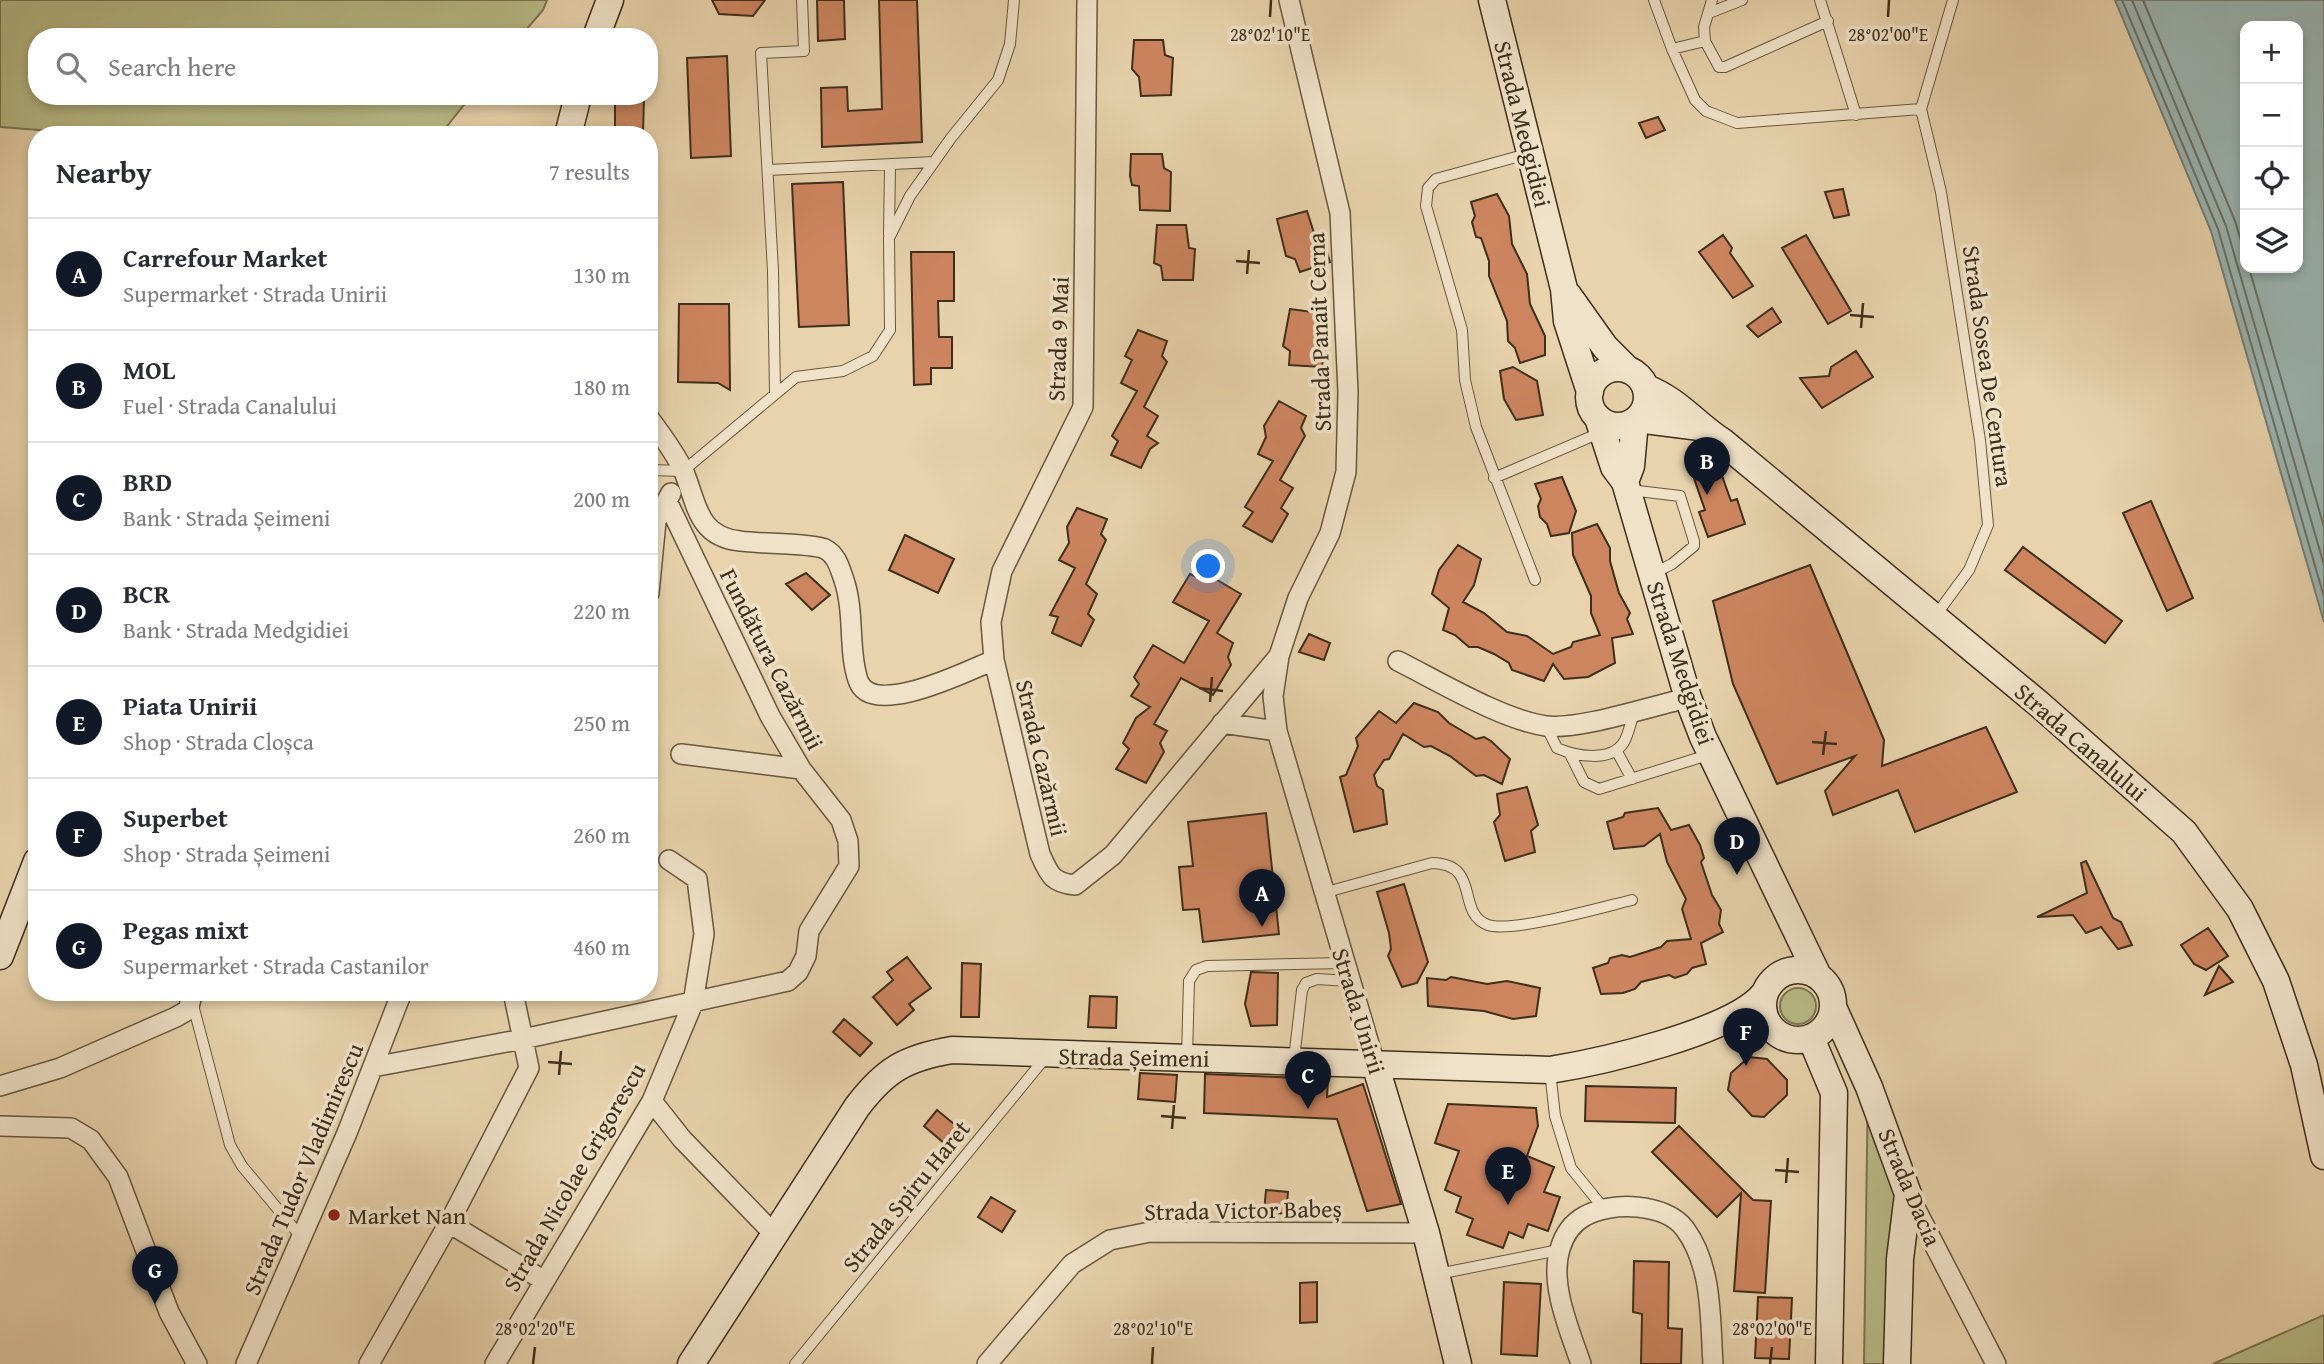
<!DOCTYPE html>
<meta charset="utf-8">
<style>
:root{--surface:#fff;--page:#f7f7f7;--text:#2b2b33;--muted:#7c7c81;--line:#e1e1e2;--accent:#111827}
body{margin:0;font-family:"Gentium Book Plus",serif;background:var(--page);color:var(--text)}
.controls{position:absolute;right:21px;top:21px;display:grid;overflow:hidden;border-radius:14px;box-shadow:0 4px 10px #0003}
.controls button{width:63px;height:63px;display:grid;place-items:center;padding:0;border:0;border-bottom:2px solid var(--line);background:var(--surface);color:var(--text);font:35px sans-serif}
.you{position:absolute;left:1209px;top:567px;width:24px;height:24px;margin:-18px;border:5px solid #fff;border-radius:50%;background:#1a73e8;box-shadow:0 0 0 10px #1a73e833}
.badge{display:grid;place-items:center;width:46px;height:46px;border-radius:50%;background:var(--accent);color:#fff;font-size:23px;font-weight:700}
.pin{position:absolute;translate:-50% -58px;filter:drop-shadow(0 2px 4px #0008)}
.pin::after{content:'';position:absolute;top:37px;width:24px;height:21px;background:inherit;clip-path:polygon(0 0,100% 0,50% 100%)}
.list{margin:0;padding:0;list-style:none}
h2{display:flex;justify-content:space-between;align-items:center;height:91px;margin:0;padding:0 28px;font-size:30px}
h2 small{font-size:23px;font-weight:400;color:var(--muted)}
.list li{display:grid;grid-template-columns:46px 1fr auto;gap:21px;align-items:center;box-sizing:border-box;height:112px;padding:0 28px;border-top:2px solid var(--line)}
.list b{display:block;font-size:26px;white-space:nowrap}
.list p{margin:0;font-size:23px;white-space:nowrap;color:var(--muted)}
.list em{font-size:23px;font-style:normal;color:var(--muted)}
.icon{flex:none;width:38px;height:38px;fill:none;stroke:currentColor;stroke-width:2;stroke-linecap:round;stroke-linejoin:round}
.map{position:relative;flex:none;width:2324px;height:1364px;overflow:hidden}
.search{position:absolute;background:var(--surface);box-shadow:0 4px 10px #0003;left:28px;top:28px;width:630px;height:77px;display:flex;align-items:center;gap:18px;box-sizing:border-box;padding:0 24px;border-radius:28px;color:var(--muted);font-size:26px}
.panel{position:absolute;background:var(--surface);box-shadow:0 4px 10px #0003;left:28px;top:126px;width:630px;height:875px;border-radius:28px}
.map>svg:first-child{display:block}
</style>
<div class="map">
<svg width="2324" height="1364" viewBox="0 0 2324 1364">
<rect width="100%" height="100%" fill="#e8d3ac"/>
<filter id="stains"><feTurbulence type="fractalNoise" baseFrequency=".00286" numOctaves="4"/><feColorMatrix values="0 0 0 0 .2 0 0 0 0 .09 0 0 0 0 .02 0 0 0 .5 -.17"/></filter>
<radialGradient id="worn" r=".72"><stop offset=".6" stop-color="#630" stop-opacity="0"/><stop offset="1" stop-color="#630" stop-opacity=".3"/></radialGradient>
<!-- green -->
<path fill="#b8bc88" stroke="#7b7551" stroke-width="2" d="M 0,0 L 547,0 L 543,10 L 520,37 L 37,37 L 37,96 L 471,96 L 440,135 L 104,135 L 0,127 Z
M1780 1006a18 18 0 1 1 36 0a18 18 0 1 1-36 0Z
M 1868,1077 L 1891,1135 L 1906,1364 L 1864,1364 Z
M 2324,1315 L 2324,1364 L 2213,1364 Z"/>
<!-- water -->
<path fill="#9bb6b4" stroke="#768076" stroke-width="2" fill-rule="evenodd" d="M 2115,0 L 2324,0 L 2324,622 L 2211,231 ZM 2245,26 L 2298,26 L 2298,268 L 2245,268 Z"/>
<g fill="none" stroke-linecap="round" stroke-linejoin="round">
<!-- shore -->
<path stroke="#6c7267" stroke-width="2" d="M 2122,0 L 2218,229 L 2324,597
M 2132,0 L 2226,226 L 2324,565
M 2143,0 L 2235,221 L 2245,254
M 2249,268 L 2324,527"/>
</g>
<!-- building -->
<path fill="#cd8560" stroke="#3e2e1a" stroke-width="2" d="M 712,0 L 765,0 L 753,16 L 719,14 Z
M 817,0 L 844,0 L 845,39 L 818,41 Z
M 879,0 L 917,0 L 922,142 L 822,147 L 821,88 L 847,87 L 848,111 L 882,109 Z
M 1134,40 L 1163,40 L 1165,55 L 1173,58 L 1171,95 L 1141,96 L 1139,77 L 1132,69 Z
M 727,56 L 731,156 L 691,158 L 687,58 Z
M 615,96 L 644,96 L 643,135 L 615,135 Z
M 1658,117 L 1665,130 L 1646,138 L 1639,123 Z
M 1131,154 L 1162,154 L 1164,168 L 1171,172 L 1170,211 L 1140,210 L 1139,186 L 1132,185 L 1130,176 Z
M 843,182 L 849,325 L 799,327 L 792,184 Z
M 1843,189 L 1849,215 L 1834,218 L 1825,192 Z
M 1497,194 L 1509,216 L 1512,244 L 1527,274 L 1530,304 L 1545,336 L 1545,355 L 1520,363 L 1515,348 L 1508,341 L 1507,321 L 1489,276 L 1489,261 L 1481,238 L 1476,237 L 1472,222 L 1475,216 L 1471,202 Z
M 1307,211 L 1314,233 L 1321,232 L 1330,262 L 1300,272 L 1295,259 L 1286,256 L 1277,219 Z
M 1157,225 L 1186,225 L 1189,248 L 1195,249 L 1193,280 L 1163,280 L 1161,266 L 1154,263 Z
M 1723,235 L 1732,248 L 1730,253 L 1753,286 L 1733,298 L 1699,252 Z
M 1806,235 L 1851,311 L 1828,324 L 1782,248 Z
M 911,252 L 954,252 L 954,301 L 938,301 L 939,337 L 952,337 L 952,368 L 931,368 L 931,384 L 914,385 Z
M 679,304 L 729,304 L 730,390 L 718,383 L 678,382 Z
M 1772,308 L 1781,322 L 1758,337 L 1747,326 Z
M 1290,309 L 1320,313 L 1318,336 L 1326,339 L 1322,367 L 1289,365 L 1290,351 L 1283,346 Z
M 1138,330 L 1167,341 L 1162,356 L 1167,362 L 1144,407 L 1158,416 L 1147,436 L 1158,443 L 1150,449 L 1141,468 L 1111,455 L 1118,441 L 1112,436 L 1137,391 L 1121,383 L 1132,360 L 1125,356 Z
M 1856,351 L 1873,377 L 1822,408 L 1800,378 L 1829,376 L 1831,367 Z
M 1513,367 L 1537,381 L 1543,415 L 1516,420 L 1504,399 L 1500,371 Z
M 1279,401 L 1306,416 L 1301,428 L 1305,436 L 1280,480 L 1293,488 L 1281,508 L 1288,514 L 1272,542 L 1243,526 L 1253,512 L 1245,507 L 1273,461 L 1258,454 L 1266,437 L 1264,426 Z
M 1711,453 L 1715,456 L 1731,501 L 1737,499 L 1745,524 L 1708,537 L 1699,512 L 1705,510 L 1688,461 Z
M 1562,477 L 1576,511 L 1569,533 L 1551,536 L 1547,524 L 1540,517 L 1538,506 L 1541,499 L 1535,484 Z
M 2151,501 L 2193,598 L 2167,611 L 2123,513 Z
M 1077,508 L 1107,519 L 1101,534 L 1106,540 L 1086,584 L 1097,594 L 1088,614 L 1094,620 L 1081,646 L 1052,633 L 1058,617 L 1050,615 L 1075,568 L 1059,560 L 1069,543 L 1067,527 Z
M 1597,524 L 1610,548 L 1610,561 L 1619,593 L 1630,613 L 1627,619 L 1633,634 L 1612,638 L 1615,663 L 1588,677 L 1564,679 L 1553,664 L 1544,681 L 1512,670 L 1509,663 L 1494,654 L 1478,647 L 1469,647 L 1455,635 L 1443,630 L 1449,608 L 1432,594 L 1439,570 L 1458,545 L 1481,559 L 1474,585 L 1463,602 L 1484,613 L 1507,632 L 1527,636 L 1553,654 L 1571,647 L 1573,642 L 1600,635 L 1591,613 L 1591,596 L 1573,555 L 1572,533 Z
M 905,535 L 954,559 L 938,593 L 889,570 Z
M 2023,547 L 2122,621 L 2105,643 L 2005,570 Z
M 1810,565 L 1884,740 L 1882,766 L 1986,727 L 2017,792 L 1915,832 L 1898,790 L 1833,815 L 1825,791 L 1855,756 L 1777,784 L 1733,684 L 1713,601 Z
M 806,573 L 830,595 L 812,610 L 786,584 Z
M 1190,574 L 1203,580 L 1210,576 L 1241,594 L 1217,633 L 1233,643 L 1228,657 L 1231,665 L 1213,695 L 1181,678 L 1154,724 L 1167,731 L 1160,743 L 1164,752 L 1146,783 L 1116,769 L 1129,749 L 1123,743 L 1136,718 L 1150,707 L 1131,696 L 1139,684 L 1134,677 L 1153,645 L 1184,663 L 1209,621 L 1173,602 Z
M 1309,634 L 1330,643 L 1324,660 L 1299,652 Z
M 1414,703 L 1438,712 L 1449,723 L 1476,739 L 1484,737 L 1491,741 L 1510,759 L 1502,784 L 1484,775 L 1476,776 L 1450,756 L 1431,746 L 1424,747 L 1403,734 L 1389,759 L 1384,760 L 1374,775 L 1377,786 L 1383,790 L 1387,824 L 1354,832 L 1340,777 L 1346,775 L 1358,746 L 1356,738 L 1379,711 L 1396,723 Z
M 1527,787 L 1538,825 L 1531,831 L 1535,852 L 1505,861 L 1494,822 L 1500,815 L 1497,794 Z
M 1658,808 L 1671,830 L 1689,825 L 1700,845 L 1704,858 L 1701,862 L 1712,895 L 1721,910 L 1719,924 L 1723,932 L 1701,943 L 1706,964 L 1692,968 L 1687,974 L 1675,978 L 1669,975 L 1641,982 L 1635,989 L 1623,993 L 1601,994 L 1593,968 L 1608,963 L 1610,958 L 1622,955 L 1630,957 L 1661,947 L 1667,941 L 1691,939 L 1682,909 L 1686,899 L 1667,862 L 1660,834 L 1644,846 L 1614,849 L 1607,822 L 1623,817 L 1625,813 Z
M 1266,813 L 1279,934 L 1203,942 L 1199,909 L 1183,910 L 1179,867 L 1193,866 L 1188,822 Z
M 2086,861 L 2113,918 L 2121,922 L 2132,945 L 2118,949 L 2101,927 L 2086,933 L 2073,915 L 2037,917 L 2087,893 L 2081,863 Z
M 1404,884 L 1428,962 L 1417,983 L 1402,987 L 1388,956 L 1391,949 L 1389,933 L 1377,892 Z
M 2208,928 L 2228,956 L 2206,970 L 2194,964 L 2181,945 Z
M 907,957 L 931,988 L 909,1004 L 914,1010 L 897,1025 L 873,997 L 893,980 L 887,972 Z
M 962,963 L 981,964 L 979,1017 L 961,1017 Z
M 2219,966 L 2233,982 L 2205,995 Z
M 1251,972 L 1278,973 L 1277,1025 L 1251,1026 L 1245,1004 Z
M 1451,977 L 1487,984 L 1507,981 L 1540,988 L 1536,1016 L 1513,1019 L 1484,1011 L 1428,1006 L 1427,978 L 1446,980 Z
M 1090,996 L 1117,997 L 1116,1028 L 1088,1027 Z
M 844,1019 L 872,1043 L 860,1056 L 833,1032 Z
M 1749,1057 L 1767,1059 L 1787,1080 L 1787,1095 L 1764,1117 L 1752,1116 L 1728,1090 L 1731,1073 Z
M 1140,1073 L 1177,1075 L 1175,1102 L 1138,1099 Z
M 1205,1074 L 1328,1079 L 1327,1097 L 1363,1084 L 1401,1204 L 1367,1211 L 1337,1119 L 1204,1113 Z
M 1586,1086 L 1676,1088 L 1675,1123 L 1585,1121 Z
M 1448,1104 L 1536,1108 L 1538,1126 L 1527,1156 L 1554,1167 L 1544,1192 L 1560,1197 L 1548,1231 L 1528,1224 L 1523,1238 L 1509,1232 L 1503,1248 L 1467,1235 L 1473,1219 L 1456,1212 L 1461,1197 L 1445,1190 L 1459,1151 L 1435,1143 Z
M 937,1110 L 965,1133 L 951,1149 L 924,1126 Z
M 1679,1126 L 1753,1200 L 1771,1201 L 1765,1293 L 1734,1291 L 1741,1193 L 1717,1217 L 1652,1152 Z
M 1266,1190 L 1288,1192 L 1286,1214 L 1264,1212 Z
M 991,1197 L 1015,1211 L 1002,1232 L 978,1217 Z
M 1634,1261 L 1669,1262 L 1668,1328 L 1682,1329 L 1681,1364 L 1641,1364 L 1642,1314 L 1633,1312 Z
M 1317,1282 L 1317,1322 L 1300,1323 L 1300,1283 Z
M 1504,1282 L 1541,1284 L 1537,1356 L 1501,1354 Z
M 1758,1297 L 1792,1298 L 1789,1359 L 1755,1358 Z"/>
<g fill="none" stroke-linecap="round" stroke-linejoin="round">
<!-- lane casing -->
<g stroke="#68573e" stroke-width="12">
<path id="lane" d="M 1654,0 L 1672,49 L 1695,100 L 1706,111 L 1737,123 L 1921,109
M 1820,0 L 1856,115
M 1709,13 L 1742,0
M 1705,41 L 1704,27 L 1712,0
M 1672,49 L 1705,41 L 1719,67 L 1725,67 L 1828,21
M 1527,154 L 1436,179 L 1428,188 L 1426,206 L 1462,330 L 1465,380 L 1476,427 L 1535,580
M 768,170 L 934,162
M 889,234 L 890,166
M 775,393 L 773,271 L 761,53 L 804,51 L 802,0
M 649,470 L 683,471 L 796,377 L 843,371 L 873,356 L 890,330 L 889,238 L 910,196 L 951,138 L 998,80 L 1010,44 L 1014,0
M 1494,478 L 1616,426
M 1630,490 L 1680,496 L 1694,541 L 1694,546 L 1672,564 L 1652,574
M 1936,615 L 1969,570 L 1988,525 L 1980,440 L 1941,192 L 1921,109 L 1953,0
M 1546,726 L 1557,748 C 1575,756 1611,763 1624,742 C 1629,733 1631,720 1635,710
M 1616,750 L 1632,779
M 1570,754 L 1584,782 L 1599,789 L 1711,754
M 1323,893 L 1432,863 C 1482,864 1455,913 1488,925 C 1512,933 1603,907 1632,900
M 193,1005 L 230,1145 L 242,1166 L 301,1237
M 1187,1057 L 1189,981 L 1196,970 L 1207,966 L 1344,963
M 1294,1059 L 1302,990 L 1306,983 L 1317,979 L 1349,981
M 1550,1071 L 1555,1116 L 1571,1168 L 1605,1210
M 1438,1274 L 1559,1250
M 795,1364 L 1045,1058"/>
</g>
<!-- street casing -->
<g stroke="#68573e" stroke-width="22">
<path id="street" d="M 1289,0 L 1340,213 L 1348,392 L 1346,472 L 1330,533 L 1298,598 L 1279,656 L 1273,696 L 1277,731 L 1375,1064
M 649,418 C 661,434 676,454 684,472 C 697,503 697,537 740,541 C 758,544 812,543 825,549 C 837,555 840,569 844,580 C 855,613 848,651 858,680 C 871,720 969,670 994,660 L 1040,854 C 1049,874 1052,883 1075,885 L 1113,855 L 1278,657
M 649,593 L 656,521 L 671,493
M 994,660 L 991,622 L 1002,571 L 1083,407 L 1087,0
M 1398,661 C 1438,681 1503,720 1546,726 C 1580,730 1651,706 1688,698
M 1222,723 L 1277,731
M 681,754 L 801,769
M 373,1067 L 523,1039 L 788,981 L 798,972 L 806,956 L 809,931 L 849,866 L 848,841 L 841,820 L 801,769 L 770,716 L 667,501
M 0,1086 L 60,1068 L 176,1017 L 188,1010 L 193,992
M 652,1101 L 682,1139 L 773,1233
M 0,1126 L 71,1128 L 91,1140 L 118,1177 L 169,1312 L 197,1364
M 1908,1194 L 1996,1364
M 449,1223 L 543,1280
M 246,1364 L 347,1133 L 402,992
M 369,1364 L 449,1223 L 529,1068 L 513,992
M 495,1364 L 652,1101 L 693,1003 L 704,934 L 697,879 L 669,860
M 987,1364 L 1072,1264 L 1110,1240 L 1150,1232 L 1426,1233
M 1581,1364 C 1570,1331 1549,1284 1560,1249 C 1564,1235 1572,1223 1585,1216 C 1611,1201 1666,1203 1685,1229 C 1713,1267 1710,1320 1713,1364"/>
</g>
<!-- secondary casing -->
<g stroke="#3e2e1a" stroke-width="29">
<path id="secondary" d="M 1492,0 L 1564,289 L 1567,321 L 1590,392
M 596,37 L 610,0
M 568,135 L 578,96
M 1568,295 L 1605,347 L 1628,370
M1589 397a29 29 0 1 1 58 0a29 29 0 1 1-58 0Z
M 1646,388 C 1678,400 1695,424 1723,442 L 2039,704 L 2184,832 L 2240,909 L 2276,981 L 2304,1065 L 2324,1156
M 1598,418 L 1614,467 L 1625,482 L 1688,698 L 1703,737 L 1818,976
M 1637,419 L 1700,427
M 1625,482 L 1631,466 L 1635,421
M 0,956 L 37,861
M1763 1005a35 35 0 1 1 70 0a35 35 0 1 1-70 0Z
M 1833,1007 L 1869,1087 L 1908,1194 L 1900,1259 L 1897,1364
M 1811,1038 L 1834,1093 L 1829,1364
M 1375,1064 L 1426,1233 L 1458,1364
M 691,1364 L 857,1107 C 885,1070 905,1058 952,1050 L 1550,1070 C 1600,1062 1733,1032 1764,994"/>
</g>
<!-- lane -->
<use href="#lane" stroke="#f0e2c9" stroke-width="10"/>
<!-- street -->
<use href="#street" stroke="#f0e2c9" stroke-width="19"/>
<!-- secondary -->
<use href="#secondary" stroke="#f0e2c9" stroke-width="26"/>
</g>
<!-- ticks -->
<path fill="none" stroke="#3e2e1a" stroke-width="2.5" d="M 1270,17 L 1271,0M 1888,17 L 1889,0M 1236,261 L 1260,263M 1247,274 L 1249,250M 1850,315 L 1874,317M 1861,328 L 1863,303M 1199,688 L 1223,691M 1210,702 L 1212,677M 1812,742 L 1837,744M 1823,755 L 1826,731M 548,1062 L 572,1064M 559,1075 L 561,1051M 1161,1116 L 1186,1118M 1172,1129 L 1174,1105M 1775,1170 L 1799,1172M 1786,1183 L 1788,1158M 533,1364 L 535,1347M 1152,1364 L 1153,1347M 1770,1364 L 1772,1347"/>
<!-- markers -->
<circle fill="#8f2418" stroke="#f0e2c9" stroke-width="2.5" cx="334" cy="1215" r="7"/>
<g text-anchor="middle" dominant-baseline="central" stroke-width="7" stroke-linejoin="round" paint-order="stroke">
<!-- street labels -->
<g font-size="24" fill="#3e2e1a" stroke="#f0e2c9">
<text transform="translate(1523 124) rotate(76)">Strada Medgidiei</text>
<text transform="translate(1319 332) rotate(-92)">Strada Panait Cerna</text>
<text transform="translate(1058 339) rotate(-88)">Strada 9 Mai</text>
<text transform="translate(1988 366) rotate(82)">Strada Sosea De Centura</text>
<text transform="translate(772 659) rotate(63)">Fundătura Cazărmii</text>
<text transform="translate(1681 663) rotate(72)">Strada Medgidiei</text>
<text transform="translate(2081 742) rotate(41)">Strada Canalului</text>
<text transform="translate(1042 758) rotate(77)">Strada Cazărmii</text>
<text transform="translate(1359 1011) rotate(73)">Strada Unirii</text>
<text transform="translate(1134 1057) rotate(1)">Strada Șeimeni</text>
<text transform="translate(303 1169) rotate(-67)">Strada Tudor Vladimirescu</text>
<text transform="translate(574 1177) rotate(-60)">Strada Nicolae Grigorescu</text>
<text transform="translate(1910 1187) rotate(67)">Strada Dacia</text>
<text transform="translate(906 1196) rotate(-51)">Strada Spiru Haret</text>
<text transform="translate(1243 1210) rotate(-1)">Strada Victor Babeș</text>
</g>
<!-- poi labels -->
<g font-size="24" fill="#3e2e1a" stroke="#f0e2c9" text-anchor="start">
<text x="348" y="1215">Market Nan</text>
</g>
</g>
<g font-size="18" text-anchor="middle" fill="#3e2e1a" stroke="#f0e2c9" stroke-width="7" stroke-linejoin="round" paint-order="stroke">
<text x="1270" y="41">28°02'10"E</text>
<text x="1888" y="41">28°02'00"E</text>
<text x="535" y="1335">28°02'20"E</text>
<text x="1153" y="1335">28°02'10"E</text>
<text x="1772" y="1335">28°02'00"E</text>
</g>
<rect width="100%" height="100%" filter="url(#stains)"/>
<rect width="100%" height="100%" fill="url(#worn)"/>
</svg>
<div class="controls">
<button>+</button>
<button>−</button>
<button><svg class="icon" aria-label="locate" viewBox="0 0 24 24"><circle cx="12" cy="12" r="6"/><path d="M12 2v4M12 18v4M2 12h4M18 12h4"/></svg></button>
<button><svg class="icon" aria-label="layers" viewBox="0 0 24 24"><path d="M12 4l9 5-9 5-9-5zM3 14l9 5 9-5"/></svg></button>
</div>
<div class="you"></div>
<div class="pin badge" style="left:1262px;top:927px">A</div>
<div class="pin badge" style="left:1707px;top:495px">B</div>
<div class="pin badge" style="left:1308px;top:1109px">C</div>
<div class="pin badge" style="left:1737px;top:875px">D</div>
<div class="pin badge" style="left:1508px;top:1205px">E</div>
<div class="pin badge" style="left:1746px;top:1066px">F</div>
<div class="pin badge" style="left:155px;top:1304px">G</div>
<div class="search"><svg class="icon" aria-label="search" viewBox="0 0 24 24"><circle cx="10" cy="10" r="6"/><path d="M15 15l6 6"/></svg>Search here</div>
<section class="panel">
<h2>Nearby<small>7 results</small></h2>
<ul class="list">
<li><span class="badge">A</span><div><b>Carrefour Market</b><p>Supermarket · Strada Unirii</p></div><em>130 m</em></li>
<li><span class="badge">B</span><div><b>MOL</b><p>Fuel · Strada Canalului</p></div><em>180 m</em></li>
<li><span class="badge">C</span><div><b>BRD</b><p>Bank · Strada Șeimeni</p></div><em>200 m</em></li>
<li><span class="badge">D</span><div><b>BCR</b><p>Bank · Strada Medgidiei</p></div><em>220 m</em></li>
<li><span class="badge">E</span><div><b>Piata Unirii</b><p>Shop · Strada Cloșca</p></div><em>250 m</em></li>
<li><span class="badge">F</span><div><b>Superbet</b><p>Shop · Strada Șeimeni</p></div><em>260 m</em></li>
<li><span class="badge">G</span><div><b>Pegas mixt</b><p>Supermarket · Strada Castanilor</p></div><em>460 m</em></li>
</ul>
</section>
</div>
